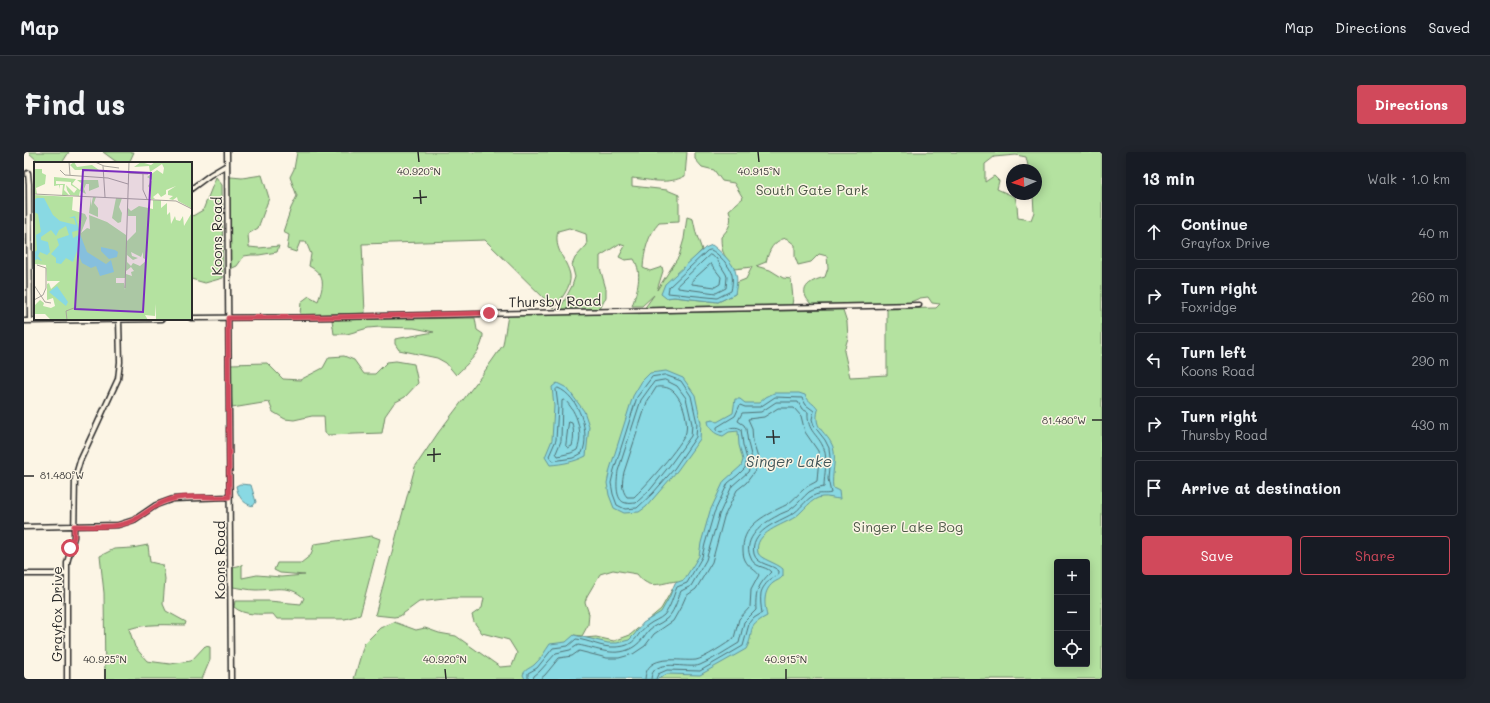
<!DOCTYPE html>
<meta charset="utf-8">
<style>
:root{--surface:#171b24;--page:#20242c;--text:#f1f3f6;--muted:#9ea1a6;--line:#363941;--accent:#d1495b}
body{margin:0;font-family:Mali,sans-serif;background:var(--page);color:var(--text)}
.controls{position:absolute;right:12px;bottom:12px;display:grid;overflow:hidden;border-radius:4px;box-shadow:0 2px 10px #0003}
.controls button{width:36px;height:36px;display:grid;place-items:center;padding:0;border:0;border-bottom:1px solid var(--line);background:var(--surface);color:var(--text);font:20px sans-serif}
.compass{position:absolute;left:982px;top:12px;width:36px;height:36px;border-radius:50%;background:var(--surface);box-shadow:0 2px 10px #0003;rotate:267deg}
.stop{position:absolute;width:12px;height:12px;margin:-9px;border:3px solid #d1495b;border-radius:50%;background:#fff}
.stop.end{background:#d1495b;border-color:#fff;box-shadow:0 1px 4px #0008}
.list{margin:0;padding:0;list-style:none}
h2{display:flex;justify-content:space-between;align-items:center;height:52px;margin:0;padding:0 16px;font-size:17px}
h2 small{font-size:13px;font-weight:400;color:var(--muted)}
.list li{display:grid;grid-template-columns:26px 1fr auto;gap:12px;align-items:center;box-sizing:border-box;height:56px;margin:0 8px 8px;padding:0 8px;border:1px solid var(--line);border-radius:4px}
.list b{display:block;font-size:15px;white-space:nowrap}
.list p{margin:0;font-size:13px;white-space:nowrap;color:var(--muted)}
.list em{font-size:13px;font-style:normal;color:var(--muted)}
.actions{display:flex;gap:8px;padding:12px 16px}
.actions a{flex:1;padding:9px 0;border:1px solid var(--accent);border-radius:4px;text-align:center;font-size:14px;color:var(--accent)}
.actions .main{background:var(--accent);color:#fff}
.icon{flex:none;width:22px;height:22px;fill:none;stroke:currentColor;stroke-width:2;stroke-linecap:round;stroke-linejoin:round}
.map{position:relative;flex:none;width:1078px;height:527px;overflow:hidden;border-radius:4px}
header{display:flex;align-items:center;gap:24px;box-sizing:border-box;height:56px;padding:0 20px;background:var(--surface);border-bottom:1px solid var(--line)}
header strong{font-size:19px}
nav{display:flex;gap:22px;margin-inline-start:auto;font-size:14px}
.intro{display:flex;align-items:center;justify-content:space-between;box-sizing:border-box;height:96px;padding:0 24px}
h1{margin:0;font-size:28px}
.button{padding:10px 18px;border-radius:4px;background:var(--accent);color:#fff;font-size:14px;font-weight:700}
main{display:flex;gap:24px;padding:0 24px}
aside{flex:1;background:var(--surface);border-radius:4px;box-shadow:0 2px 10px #0003}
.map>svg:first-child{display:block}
</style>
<header>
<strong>Map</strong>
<nav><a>Map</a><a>Directions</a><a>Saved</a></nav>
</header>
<div class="intro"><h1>Find us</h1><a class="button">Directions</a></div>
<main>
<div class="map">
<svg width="1078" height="527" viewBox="0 0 1078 527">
<rect width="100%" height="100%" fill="#fcf5e5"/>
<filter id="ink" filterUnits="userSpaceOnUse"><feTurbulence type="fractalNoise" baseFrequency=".025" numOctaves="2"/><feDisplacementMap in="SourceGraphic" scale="8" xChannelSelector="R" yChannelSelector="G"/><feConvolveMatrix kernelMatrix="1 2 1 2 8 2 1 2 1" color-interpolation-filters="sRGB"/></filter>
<g filter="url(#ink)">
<!-- green -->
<path fill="#b4e2a0" stroke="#708666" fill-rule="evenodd" d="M 4,0 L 45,0 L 38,11 L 16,11 Z
M 79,0 L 110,0 L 105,11 L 94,11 Z
M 273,0 L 663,0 L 661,24 C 644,33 627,28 608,26 L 608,34 L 643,38 L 655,43 L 655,70 L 635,71 C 624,83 620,99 619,116 L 626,119 L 638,115 L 639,119 L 633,138 L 655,104 L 660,87 L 663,65 L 669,67 L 672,81 L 678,98 L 665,111 L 642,146 L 650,145 L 694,150 L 711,142 L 712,131 L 722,127 L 728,115 L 710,117 C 701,104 697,102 697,85 C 705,77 709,70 705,58 L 719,46 L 710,31 L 698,29 L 690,18 L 678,15 L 671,7 L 671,0 L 1078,0 L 1078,527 L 330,527 L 340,492 L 356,476 L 370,470 L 392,478 L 401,476 L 415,481 L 432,484 L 476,515 L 488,514 L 493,501 L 485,488 L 458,481 L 450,470 L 448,463 L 458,456 L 460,446 L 429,446 L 395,450 L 376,464 L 370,465 L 351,463 L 391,315 L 414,281 L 458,223 L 479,193 L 484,163 L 819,158 L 823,170 L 824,186 L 820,199 L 826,225 L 863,223 L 863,157 L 912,156 L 916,152 L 908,151 L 904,145 L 896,146 L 884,151 L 788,153 C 772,137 785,129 801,125 L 804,116 L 803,104 L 795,102 L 787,110 L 774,113 L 771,105 L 771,93 L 762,86 C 749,89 745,98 742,110 L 732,114 L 746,118 L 759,126 L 767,127 L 769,146 L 768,153 L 620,157 L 630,143 L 618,154 L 608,154 C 613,139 619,122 610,107 L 601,108 L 595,105 L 601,94 L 595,92 L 576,104 L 576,116 L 582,137 L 582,145 L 576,157 L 538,157 L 537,155 L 548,134 L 551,125 L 548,113 L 551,106 L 563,93 L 562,82 L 545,76 L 534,79 C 529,98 543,107 546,123 C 548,135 536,148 530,156 L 461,88 L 338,92 L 341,161 L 276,163 L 277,150 L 285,144 L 294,149 C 300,133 302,123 285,114 L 287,102 L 282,90 L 276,90 L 272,100 L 263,97 L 265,83 L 259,80 L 267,56 L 273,44 L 266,25 L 270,17 ZM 992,3 L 1002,5 L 1005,18 L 1012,18 L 1012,42 L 1009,42 L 1010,60 L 1007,68 L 994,66 L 993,54 L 991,45 L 973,37 L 975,29 L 970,24 L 961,30 L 961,12 L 970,5 ZM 1033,410 L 1063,410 L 1063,512 L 1033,512 ZM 589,418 L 613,422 C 626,439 635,431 653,429 L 637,457 L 606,483 L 590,489 L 572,485 L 547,487 L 550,483 L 558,484 L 564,473 L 565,462 L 561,450 L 563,444 L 576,422 Z
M 238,23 L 245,46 L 234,76 L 224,82 L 225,95 L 235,96 L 255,94 L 253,100 L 235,103 L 227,103 L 220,104 L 213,114 L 204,118 L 203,26 L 207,25 L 218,26 Z
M 192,25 L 198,33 L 199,126 L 181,131 L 167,127 L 167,65 L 179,58 Z
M 451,166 L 453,178 L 459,182 C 459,199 443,212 432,223 L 422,211 L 413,206 L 375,198 L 371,192 L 371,187 L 410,180 L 390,176 L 356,175 L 344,176 L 323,182 L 310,182 L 308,168 Z
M 320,204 L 330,208 L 340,222 L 351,222 L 363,210 L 372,209 L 390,212 L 394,231 L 381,245 L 370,251 L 361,264 L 358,281 L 304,283 L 301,281 L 300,264 L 288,264 L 270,268 L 261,267 L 249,260 L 245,250 L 208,256 L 206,212 L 243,211 L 259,227 L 276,228 L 299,216 L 305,205 Z
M 348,384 L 356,387 L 336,463 L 321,467 L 253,467 L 249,462 C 236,462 220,464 210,455 L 211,449 L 245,449 L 277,452 L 280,446 C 265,432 251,438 232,438 C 225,438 217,436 209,435 L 209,415 L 218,413 L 218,426 L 233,423 L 257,425 L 281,423 L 256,421 L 250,418 L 253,411 L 277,411 L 287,403 L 290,392 Z
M 124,393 L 126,410 L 139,413 L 141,427 L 139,452 L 142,459 L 162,470 L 161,473 C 143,473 123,471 105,477 L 111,495 L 123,509 L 146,512 L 167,509 L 181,494 L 186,495 L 186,508 L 178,527 L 81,527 L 80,441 L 76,404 L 90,397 L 108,396 Z"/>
<!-- water -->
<path fill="#89d9e3" stroke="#639399" d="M 688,93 C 696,99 711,112 712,122 C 714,128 712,136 711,142 L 694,150 L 650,145 L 642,146 L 637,142 L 641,132 L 681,96 Z
M 642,219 L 659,226 L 671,243 L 677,271 L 676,287 L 653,319 L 622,355 L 615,360 L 600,361 L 590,356 L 585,343 L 583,331 L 586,317 L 609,244 L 618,229 L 626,221 Z
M 533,231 L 543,236 L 560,259 L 565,274 L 562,304 C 550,310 539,312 526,313 L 521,305 L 528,288 L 530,254 L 528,235 Z
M 750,241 L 775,241 L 781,243 C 786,252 789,250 794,258 C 789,278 803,279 809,295 C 813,308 807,322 809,336 L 815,339 L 816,347 C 811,347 803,344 798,345 C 787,346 779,360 771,365 C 760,373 729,380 734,401 C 736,407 753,411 759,417 L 759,424 C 756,428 753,428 749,431 C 739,439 740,452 743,464 C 720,476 732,479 722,497 L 676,523 L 643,522 L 634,527 L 501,527 L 499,523 C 501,517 505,517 510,513 C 517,507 521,499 526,492 L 542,490 L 550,483 L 584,491 L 593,491 L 605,488 L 610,483 L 619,471 L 637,460 L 645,446 L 651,431 L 660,428 L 675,404 L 677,391 L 686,359 L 700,329 L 717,314 L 719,308 L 715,293 L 714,279 L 705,280 L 699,284 C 690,282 685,277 684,269 L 689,268 L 693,270 L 709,261 L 711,247 L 716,247 L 721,251 L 735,251 L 742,245 Z
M 216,332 L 227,333 L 232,350 L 229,354 C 219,352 214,344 212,334 Z"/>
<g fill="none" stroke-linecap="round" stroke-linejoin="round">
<!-- shore -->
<path stroke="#517175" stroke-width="1" d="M 687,98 C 694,101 707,115 708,123 C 709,128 708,135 707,139 L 693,146 L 644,141 L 645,135 L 683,99 Z
M 686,103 L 692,106 L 702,122 L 703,125 L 702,136 L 692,141 L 654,136 L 654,133 Z
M 687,112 L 697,125 L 696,132 L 691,135 L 668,132 L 668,129 Z
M 641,223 L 657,229 L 667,244 L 673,271 L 672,285 L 650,317 L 629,341 L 613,356 L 601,357 L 593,353 L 589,342 L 587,331 L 590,318 L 613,245 L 628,225 Z
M 641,228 L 653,234 L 662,246 L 668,272 L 667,284 L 646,313 L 626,338 L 612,351 C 609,351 605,352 602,351 C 590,349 593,327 594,319 L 617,248 L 630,230 Z
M 633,235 C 643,234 649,237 654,245 C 660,253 664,270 662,280 C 660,291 619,337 610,345 L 603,345 C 597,338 598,329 600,320 L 623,250 Z
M 534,236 C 555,244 567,282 558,301 L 549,306 L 529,309 L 525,304 L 532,288 L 534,254 L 532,238 Z
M 541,248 C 553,260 560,281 553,298 L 547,301 L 534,304 L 532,301 L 537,289 L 538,249 Z
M 545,270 L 548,271 C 550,278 550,286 548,294 L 544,296 L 542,294 Z
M 504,527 L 504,521 L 513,516 L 529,496 L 544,494 L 552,487 C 566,488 576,496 592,495 C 614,494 611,482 624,473 C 629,469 636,467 640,463 C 647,455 649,444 653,435 L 663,431 L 678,405 L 681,392 L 690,361 L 704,331 L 714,323 L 721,316 L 723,307 L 719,293 L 717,277 C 710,273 703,277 697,280 L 693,278 L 693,275 L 711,264 L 716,253 L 721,255 L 736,255 L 751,245 L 778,246 L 782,253 L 790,259 L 788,267 L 790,274 L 801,288 L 805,296 L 806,305 L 804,327 L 807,341 C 801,343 796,340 789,344 C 781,348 776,358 768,362 C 754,370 725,379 730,402 C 733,413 748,412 755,419 C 755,426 751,424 747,427 C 743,430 738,436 737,441 C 736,447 737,455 738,461 L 730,466 L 725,472 L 719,494 L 676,519 L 643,518 L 634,522 L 632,527
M 509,527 L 510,524 L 516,519 L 532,501 L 546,498 L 554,493 C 572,496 593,507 611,494 C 617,490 620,484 625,478 C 629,474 636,472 641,468 C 650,462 653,448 657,439 L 667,434 L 682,408 L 695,363 L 708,334 L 724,320 L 728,311 L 728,307 L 724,291 L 722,277 L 720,273 L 714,269 L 718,261 L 737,260 L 752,250 L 774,250 L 778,257 L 784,260 C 783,281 794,281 800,297 C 804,308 800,323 800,335 C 795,336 790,337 785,340 C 779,345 774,352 767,357 C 763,360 757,361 753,364 C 739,371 719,386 726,404 C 730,417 741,413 747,420 C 734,433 731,440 732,458 L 720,470 L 715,491 C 703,498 690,507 676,513 C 664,518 628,504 627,527
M 516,527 L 521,523 L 535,506 L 548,504 L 555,499 L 583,506 L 595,506 L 609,502 L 621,494 L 630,482 L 649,469 L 658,453 L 662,444 L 672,437 L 688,410 L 700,365 L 713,338 L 722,331 L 731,319 L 734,306 L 729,290 L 728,276 L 724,267 L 740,265 L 754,256 L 770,256 L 777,264 L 781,280 L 794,299 L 795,305 L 793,329 C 789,332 784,333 780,337 C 774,342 769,349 762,353 C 744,362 719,372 719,396 C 719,400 719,404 721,408 C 725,416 732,418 735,423 L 727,438 L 726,455 L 715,467 L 710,486 C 704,491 679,507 672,508 C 656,510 622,500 621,527"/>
<!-- minor casing -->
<g stroke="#2b2b2b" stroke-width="7">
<path id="minor" d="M 203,0 L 207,527
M 4,21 L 5,32 L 6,169
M 167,37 L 186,23 L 203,13
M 167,166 C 215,165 262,166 310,165 C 505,160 700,157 895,153
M 0,169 L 138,167
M 0,375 L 94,373 L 110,368 L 132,353 L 149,347 L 205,345
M 0,422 L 42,422
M 43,527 L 43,411 L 50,385 L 51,326 L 56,309 L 94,227 L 96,210 L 95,168"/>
</g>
<!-- minor -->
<use href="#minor" stroke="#fcf5e5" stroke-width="4"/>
</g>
</g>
<g fill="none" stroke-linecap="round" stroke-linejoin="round" filter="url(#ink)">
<!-- route -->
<path stroke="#d1495b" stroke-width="5" d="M 46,396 L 50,385 L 50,374 C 69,374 93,377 110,368 C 121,362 130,353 142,349 C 161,342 185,346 205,345 L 204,166 L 309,165 L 465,161"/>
</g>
<!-- ticks -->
<path fill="none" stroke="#2b2b2b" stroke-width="1.5" d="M 394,0 L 395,10M 734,0 L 735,10M 396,38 L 397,52M 389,46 L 403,45M 1068,268 L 1078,268M 749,278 L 750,292M 742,285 L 756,285M 410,296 L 410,310M 403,303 L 417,302M 0,324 L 10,324M 81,517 L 81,527M 421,517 L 422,527M 762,517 L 762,527"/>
<g text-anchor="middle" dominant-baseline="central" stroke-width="3" stroke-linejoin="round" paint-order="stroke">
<!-- park labels -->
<g font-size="14" fill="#4d5948" stroke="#fcf5e5">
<text x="788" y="37">South Gate Park</text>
<text x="884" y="374">Singer Lake Bog</text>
</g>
<!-- street labels -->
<g font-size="14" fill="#2b2b2b" stroke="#fcf5e5">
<text transform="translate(192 84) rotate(-90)">Koons Road</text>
<text transform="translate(531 149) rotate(-1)">Thursby Road</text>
<text transform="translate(195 408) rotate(-90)">Koons Road</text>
<text transform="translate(32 462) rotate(-90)">Grayfox Drive</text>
</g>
<!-- water labels -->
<g font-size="15" font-style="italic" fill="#425659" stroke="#fcf5e5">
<text x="765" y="309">Singer Lake</text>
</g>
</g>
<!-- overview -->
<g transform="translate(10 10)">
<rect width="158" height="158" fill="#fcf5e5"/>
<path d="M 40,0 L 43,5 L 58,3 L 65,8 L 41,8 L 36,3 ZM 107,0 L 117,3 L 121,0 L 158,0 L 157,46 L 144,39 L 143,35 L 139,38 L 135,37 L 139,34 L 134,33 L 134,29 L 142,24 L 132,28 L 132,32 L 127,35 L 124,31 L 119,35 L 121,37 L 117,37 L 117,28 L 114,24 L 118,18 L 113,15 L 123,8 L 129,12 L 130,6 L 128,2 L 116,10 L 115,4 L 100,5 ZM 0,7 L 8,7 L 8,11 L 12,13 L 11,22 L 2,26 L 3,32 L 0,32 ZM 20,15 L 42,17 L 38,22 L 46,28 L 47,21 L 43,18 L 64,18 L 65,25 L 55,29 L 55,22 L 52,22 L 50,27 L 52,32 L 46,29 L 45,34 L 36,33 L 33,28 L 32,23 L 40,31 L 43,27 L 37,23 L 37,20 L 22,19 L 22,22 L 31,22 L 30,28 L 35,33 L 28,33 L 29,23 L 26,23 L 25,27 L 25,23 L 20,24 ZM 0,33 L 39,35 L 38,48 L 51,52 L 53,56 L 47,71 L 53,66 L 56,67 L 55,53 L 73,60 L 92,73 L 92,80 L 102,70 L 102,54 L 94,54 L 94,46 L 97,49 L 105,44 L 119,47 L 119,38 L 127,38 L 127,46 L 133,41 L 133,53 L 136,50 L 137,62 L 141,54 L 142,58 L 146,59 L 149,54 L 150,64 L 157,52 L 158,158 L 122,158 L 122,142 L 121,154 L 111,153 L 114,158 L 17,158 L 11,152 L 0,152 L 0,144 L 6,138 L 10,141 L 9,144 L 17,146 L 21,144 L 19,136 L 13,138 L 13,122 L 15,121 L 17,127 L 26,119 L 13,119 L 12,103 L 0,102 ZM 97,90 L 107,95 L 109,90 L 109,96 L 113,98 L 106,104 L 99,101 L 97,104 L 93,100 L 93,93 L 99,98 L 104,96 L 98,94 ZM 97,105 L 100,109 L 97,110 L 98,114 L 92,112 L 91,128 L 90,121 L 82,121 L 82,116 L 91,116 L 92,109 ZM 57,35 L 57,44 L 59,35 L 62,35 L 60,41 L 64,46 L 64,55 L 55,51 ZM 82,36 L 88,36 L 85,45 L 88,51 L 87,60 L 84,61 L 78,56 Z" fill="#b4e2a0" fill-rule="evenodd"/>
<path d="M 3,36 L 10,36 L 19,53 L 26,59 L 42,63 L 40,56 L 35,56 L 41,54 L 45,68 L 38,70 L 39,76 L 46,72 L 53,90 L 72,102 L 77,98 L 80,110 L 66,114 L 62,104 L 57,106 L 48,101 L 43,89 L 39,100 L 32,96 L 27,102 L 22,101 L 22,96 L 17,92 L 25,83 L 23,77 L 35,73 L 32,64 L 25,68 L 22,74 L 17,68 L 7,75 L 7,78 L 14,80 L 16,90 L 13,93 L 6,90 L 4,94 L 8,99 L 3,97 L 0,99 L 0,91 L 3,88 L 2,73 L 7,70 L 4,52 L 0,50 L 0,38 ZM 67,85 L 81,88 L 84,90 L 83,95 L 75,97 L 67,89 ZM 23,124 L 34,140 L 32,144 L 15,130 Z" fill="#89d9e3"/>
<path fill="none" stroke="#a8a49b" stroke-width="1" d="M 35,0 L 36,13M 61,0 L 70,4 L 85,6M 69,4 L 71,35M 26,8 L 31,13 L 74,16 L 94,22M 95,11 L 114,12M 109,12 L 109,28 L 113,37M 0,32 L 142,39 L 158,47M 0,123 L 11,140 L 17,141M 91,126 L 95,0M 0,138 L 9,133 L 12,126 L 12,106 L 3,103M 33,158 L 32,149 L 40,146"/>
<path fill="#7b2cbf" fill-opacity="0.15" stroke="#7b2cbf" stroke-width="2" d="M 49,8 L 117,11 L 109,150 L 41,147 Z"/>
<rect width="158" height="158" fill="none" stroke="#2b2b2b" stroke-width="2"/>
</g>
<g font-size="10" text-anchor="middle" fill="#2b2b2b" stroke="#fcf5e5" stroke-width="3" stroke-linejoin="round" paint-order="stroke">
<text x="395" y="23">40.920°N</text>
<text x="735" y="23">40.915°N</text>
<text x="1040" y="272">81.480°W</text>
<text x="38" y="327">81.480°W</text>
<text x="81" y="511">40.925°N</text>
<text x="421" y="511">40.920°N</text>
<text x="762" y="511">40.915°N</text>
</g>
</svg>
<div class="controls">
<button>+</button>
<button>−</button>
<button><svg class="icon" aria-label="locate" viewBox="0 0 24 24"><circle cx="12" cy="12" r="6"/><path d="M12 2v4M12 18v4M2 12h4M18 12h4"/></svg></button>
</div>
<svg class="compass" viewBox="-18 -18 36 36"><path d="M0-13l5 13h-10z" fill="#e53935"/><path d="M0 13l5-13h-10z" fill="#9ea1a6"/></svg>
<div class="stop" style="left:46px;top:396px"></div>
<div class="stop end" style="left:465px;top:161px"></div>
</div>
<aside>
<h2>13 min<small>Walk · 1.0 km</small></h2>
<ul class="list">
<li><svg class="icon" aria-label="ahead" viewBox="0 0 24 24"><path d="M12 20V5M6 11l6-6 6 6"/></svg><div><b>Continue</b><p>Grayfox Drive</p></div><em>40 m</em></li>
<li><svg class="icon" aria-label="right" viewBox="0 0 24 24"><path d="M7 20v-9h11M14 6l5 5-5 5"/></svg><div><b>Turn right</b><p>Foxridge</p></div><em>260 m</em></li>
<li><svg class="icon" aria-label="left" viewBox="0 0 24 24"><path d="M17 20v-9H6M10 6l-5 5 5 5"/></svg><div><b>Turn left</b><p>Koons Road</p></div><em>290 m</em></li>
<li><svg class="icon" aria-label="right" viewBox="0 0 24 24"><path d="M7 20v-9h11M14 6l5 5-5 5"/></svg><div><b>Turn right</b><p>Thursby Road</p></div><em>430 m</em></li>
<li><svg class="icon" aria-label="arrive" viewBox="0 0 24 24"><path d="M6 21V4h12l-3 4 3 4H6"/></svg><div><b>Arrive at destination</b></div></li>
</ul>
<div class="actions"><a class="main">Save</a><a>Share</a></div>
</aside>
</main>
